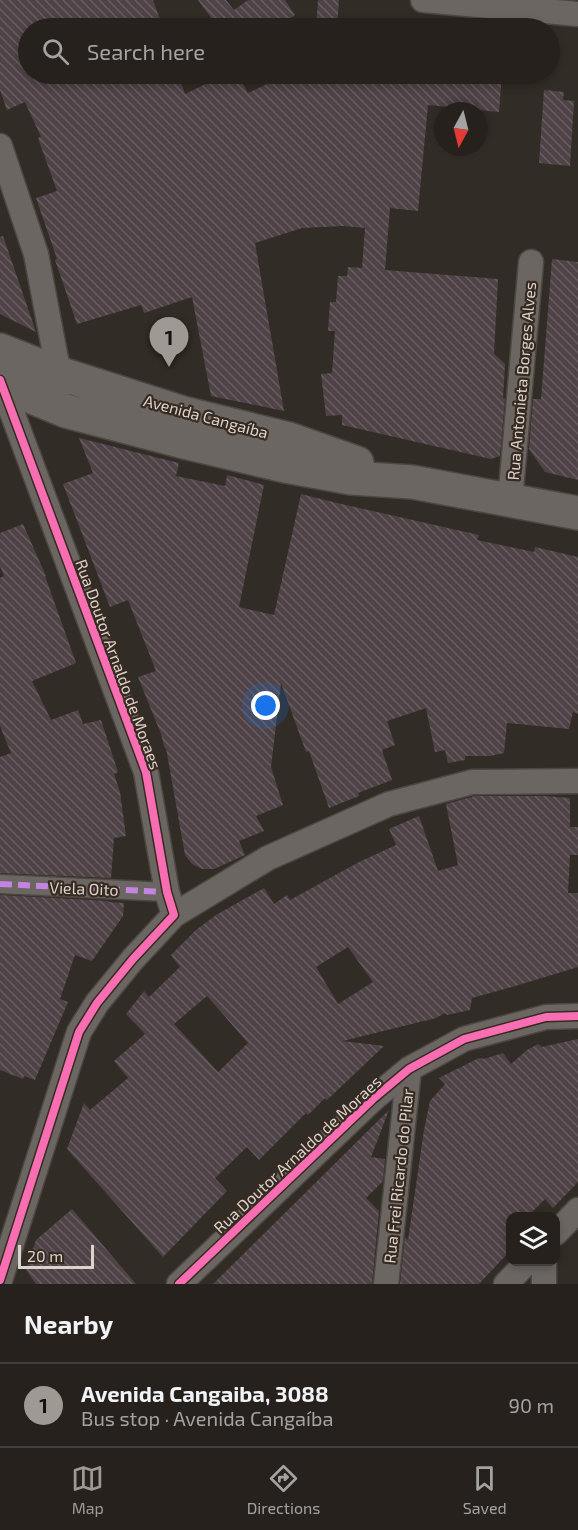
<!DOCTYPE html>
<meta charset="utf-8">
<style>
:root{--surface:#26211c;--page:#2e2925;--text:#f1f3f6;--muted:#a4a3a3;--line:#423e3b;--accent:#a09993}
body{margin:0;font-family:"Exo 2",sans-serif;background:var(--page);color:var(--text)}
.controls{position:absolute;right:18px;bottom:18px;display:grid;overflow:hidden;border-radius:12px;box-shadow:0 3px 9px #0003}
.controls button{width:54px;height:54px;display:grid;place-items:center;padding:0;border:0;border-bottom:2px solid var(--line);background:var(--surface);color:var(--text);font:30px sans-serif}
.compass{position:absolute;left:434px;top:102px;width:54px;height:54px;border-radius:50%;background:var(--surface);box-shadow:0 3px 9px #0003;rotate:187deg}
.scale{position:absolute;left:18px;bottom:15px;width:76px;box-sizing:border-box;padding-left:6px;border:3px solid #dbd3cd;border-top:0;font-size:16px;line-height:21px;white-space:nowrap;color:#dbd3cd;-webkit-text-stroke:4px #372b21;paint-order:stroke}
.you{position:absolute;left:266px;top:706px;width:21px;height:21px;margin:-15px;border:4px solid #fff;border-radius:50%;background:#1a73e8;box-shadow:0 0 0 9px #1a73e833}
.badge{display:grid;place-items:center;width:39px;height:39px;border-radius:50%;background:var(--accent);color:#111;font-size:20px;font-weight:700}
.pin{position:absolute;translate:-50% -50px;filter:drop-shadow(0 2px 3px #0008)}
.pin::after{content:'';position:absolute;top:32px;width:21px;height:18px;background:inherit;clip-path:polygon(0 0,100% 0,50% 100%)}
.list{margin:0;padding:0;list-style:none}
h2{display:flex;justify-content:space-between;align-items:center;height:78px;margin:0;padding:0 24px;font-size:26px}
h2 small{font-size:20px;font-weight:400;color:var(--muted)}
.list li{display:grid;grid-template-columns:39px 1fr auto;gap:18px;align-items:center;box-sizing:border-box;height:84px;padding:0 24px;border-top:2px solid var(--line)}
.list b{display:block;font-size:22px;white-space:nowrap}
.list p{margin:0;font-size:20px;white-space:nowrap;color:var(--muted)}
.list em{font-size:20px;font-style:normal;color:var(--muted)}
.icon{flex:none;width:33px;height:33px;fill:none;stroke:currentColor;stroke-width:2;stroke-linecap:round;stroke-linejoin:round}
.map{position:relative;flex:none;width:578px;height:1284px;overflow:hidden}
.search{position:absolute;background:var(--surface);box-shadow:0 3px 9px #0003;left:18px;right:18px;top:18px;height:66px;display:flex;align-items:center;gap:15px;box-sizing:border-box;padding:0 21px;border-radius:33px;color:var(--muted);font-size:22px}
.sheet{height:162px;background:var(--surface)}
nav{display:flex;justify-content:space-around;align-items:center;box-sizing:border-box;height:84px;border-top:2px solid var(--line);background:var(--surface);font-size:16px;color:var(--muted)}
nav a{display:grid;justify-items:center;gap:3px}
nav .on{color:var(--accent)}
.map>svg:first-child{display:block}
</style>
<div class="map">
<svg width="578" height="1284" viewBox="0 0 578 1284">
<defs>
<pattern id="building-back-hatch" width="6" height="6" patternUnits="userSpaceOnUse" patternTransform="scale(1.5)"><rect width="6" height="6" fill="#4f4347"/><path d="M-1 5l2 2M0 0l6 6M5-1l2 2" fill="none" stroke="#685d60"/></pattern>
</defs>
<rect width="100%" height="100%" fill="#322c26"/>
<!-- building -->
<path fill="url(#building-back-hatch)" fill-rule="evenodd" d="M 0,0 L 153,0 L 163,28 L 28,28 L 28,74 L 178,74 L 185,94 L 226,74 L 237,74 L 248,93 L 288,74 L 502,74 L 499,112 L 428,105 L 418,211 L 390,208 L 385,270 L 498,279 L 494,354 L 505,364 L 503,398 L 505,399 L 500,456 L 491,459 L 342,425 L 342,415 L 326,416 L 321,374 L 332,373 L 335,331 L 328,331 L 330,302 L 336,302 L 338,276 L 347,276 L 348,267 L 362,268 L 365,228 L 343,226 L 302,228 L 255,243 L 284,411 L 211,396 L 192,297 L 144,313 L 141,305 L 77,324 L 55,260 L 57,259 L 36,198 L 57,191 L 38,138 L 41,137 L 25,102 L 7,110 L 0,90 Z
M 198,0 L 226,0 L 234,10 L 248,0 L 285,0 L 295,15 L 276,28 L 208,28 L 215,23 Z
M 318,0 L 339,0 L 337,28 L 316,28 Z
M 544,90 L 564,92 L 563,100 L 574,101 L 570,166 L 539,163 Z
M 3,236 L 36,332 L 0,314 L 0,237 Z
M 552,259 L 578,262 L 578,480 L 545,472 L 529,449 L 533,399 L 541,399 Z
M 79,438 L 179,463 L 176,476 L 225,486 L 227,475 L 264,485 L 239,607 L 274,615 L 301,494 L 337,503 L 479,535 L 477,540 L 534,552 L 535,547 L 578,557 L 578,714 L 573,712 L 569,729 L 507,723 L 504,753 L 490,756 L 465,756 L 465,760 L 448,763 L 445,750 L 435,752 L 426,708 L 387,721 L 395,745 L 382,750 L 392,780 L 358,793 L 359,796 L 329,808 L 309,751 L 306,752 L 281,683 L 271,767 L 283,805 L 256,816 L 264,831 L 239,841 L 245,855 L 214,869 L 202,869 L 192,864 L 185,855 L 166,748 L 165,749 L 161,734 L 138,677 L 156,671 L 128,600 L 110,607 L 63,484 L 93,473 Z
M 23,524 L 46,576 L 45,576 L 76,663 L 32,681 L 51,720 L 78,710 L 83,724 L 101,720 L 118,772 L 114,774 L 120,792 L 126,836 L 114,838 L 111,878 L 0,873 L 0,757 L 11,753 L 0,726 L 0,578 L 4,576 L 0,566 L 0,533 Z
M 475,796 L 545,796 L 570,798 L 570,827 L 578,827 L 578,855 L 570,855 L 568,893 L 578,893 L 578,967 L 512,987 L 472,998 L 470,1010 L 447,1015 L 445,1013 L 436,1018 L 343,1041 L 384,1046 L 327,1100 L 325,1098 L 308,1115 L 306,1113 L 259,1160 L 247,1147 L 215,1178 L 227,1191 L 163,1257 L 67,1149 L 84,1103 L 90,1110 L 128,1078 L 114,1061 L 145,1034 L 126,1014 L 144,991 L 149,997 L 180,967 L 171,955 L 196,930 L 216,915 L 264,888 L 274,904 L 287,895 L 290,900 L 359,862 L 396,845 L 389,829 L 419,816 L 438,871 L 458,865 L 446,804 ZM 348,947 L 373,982 L 338,1004 L 316,967 ZM 207,996 L 248,1043 L 218,1072 L 174,1024 Z
M 0,895 L 109,901 L 109,902 L 124,903 L 123,916 L 92,961 L 75,955 L 60,999 L 68,1002 L 35,1080 L 24,1076 L 23,1079 L 0,1070 Z
M 578,1039 L 578,1182 L 553,1208 L 545,1199 L 528,1216 L 510,1216 L 510,1251 L 479,1284 L 400,1284 L 405,1237 L 408,1240 L 424,1130 L 430,1101 L 445,1084 L 439,1078 L 479,1058 L 484,1059 L 503,1053 L 511,1064 L 527,1050 L 538,1044 L 542,1047 Z
M 389,1110 L 371,1157 L 385,1159 L 383,1181 L 366,1198 L 379,1211 L 372,1284 L 213,1284 Z
M 72,1209 L 136,1284 L 36,1284 L 26,1270 L 36,1240 Z"/>
<g fill="none" stroke-linecap="round" stroke-linejoin="round">
<!-- pedestrian casing -->
<g stroke="#4c4741" stroke-width="21">
<path id="pedestrian" d="M 0,884 L 167,892"/>
</g>
<!-- minor casing -->
<g stroke="#4c4741" stroke-width="27">
<path id="minor" d="M 423,0 L 578,14
M 0,146 L 36,254 L 61,385
M 0,380 L 146,772 L 167,892 L 174,915 L 133,959 L 97,1003 L 79,1032 L 0,1280
M 510,501 L 531,262
M 174,915 L 268,858 L 389,804 L 472,782 L 578,781
M 556,1233 L 578,1210
M 179,1284 L 373,1099 L 409,1069 L 464,1039 L 546,1017 L 578,1016
M 386,1284 L 409,1069
M 506,1284 L 527,1262
M 544,1284 L 544,1262"/>
</g>
<!-- secondary casing -->
<g stroke="#4c4741" stroke-width="36">
<path id="secondary" d="M 0,350 L 58,373 L 183,413 L 289,439 L 357,463
M 0,384 L 66,411 L 188,443 L 285,466 L 351,478 L 412,482 L 578,513"/>
</g>
<!-- pedestrian -->
<use href="#pedestrian" stroke="#6c6662" stroke-width="18"/>
<!-- minor -->
<use href="#minor" stroke="#6c6662" stroke-width="24"/>
<!-- secondary -->
<use href="#secondary" stroke="#6c6662" stroke-width="33"/>
<!-- quiet -->
<path stroke="#c483df" stroke-width="6" stroke-dasharray="12 6" stroke-linecap="butt" d="M 0,884 L 167,892"/>
<!-- cycleway casing -->
<g stroke="#372b21" stroke-width="11">
<path id="cycleway" d="M 0,380 L 146,772 L 167,892 L 174,915 L 133,959 L 97,1003 L 79,1032 L 0,1280
M 179,1284 L 373,1099 L 409,1069 L 464,1039 L 546,1017 L 578,1016"/>
</g>
<!-- cycleway -->
<use href="#cycleway" stroke="#f96db3" stroke-width="8"/>
</g>
<g text-anchor="middle" dominant-baseline="central" stroke-width="4.5" stroke-linejoin="round" paint-order="stroke">
<!-- street labels -->
<g font-size="16" fill="#dbd3cd" stroke="#372b21">
<text transform="translate(521 381) rotate(-85)">Rua Antonieta Borges Alves</text>
<text transform="translate(206 416) rotate(15)">Avenida Cangaíba</text>
<text transform="translate(119 664) rotate(70)">Rua Doutor Arnaldo de Moraes</text>
<text transform="translate(84 888) rotate(2)">Viela Oito</text>
<text transform="translate(297 1154) rotate(-43)">Rua Doutor Arnaldo de Moraes</text>
<text transform="translate(398 1176) rotate(-84)">Rua Frei Ricardo do Pilar</text>
</g>
</g>
</svg>
<div class="controls">
<button><svg class="icon" aria-label="layers" viewBox="0 0 24 24"><path d="M12 4l9 5-9 5-9-5zM3 14l9 5 9-5"/></svg></button>
</div>
<svg class="compass" viewBox="-18 -18 36 36"><path d="M0-13l5 13h-10z" fill="#e53935"/><path d="M0 13l5-13h-10z" fill="#a4a3a3"/></svg>
<div class="scale">20 m</div>
<div class="you"></div>
<div class="pin badge" style="left:169px;top:367px">1</div>
<div class="search"><svg class="icon" aria-label="search" viewBox="0 0 24 24"><circle cx="10" cy="10" r="6"/><path d="M15 15l6 6"/></svg>Search here</div>
</div>
<section class="sheet">
<h2>Nearby<small></small></h2>
<ul class="list">
<li><span class="badge">1</span><div><b>Avenida Cangaiba, 3088</b><p>Bus stop · Avenida Cangaíba</p></div><em>90 m</em></li>
</ul>
</section>
<nav>
<a class="on"><svg class="icon" aria-label="map" viewBox="0 0 24 24"><path d="M3 6l6-2 6 2 6-2v14l-6 2-6-2-6 2zM9 4v14M15 6v14"/></svg>Map</a>
<a><svg class="icon" aria-label="directions" viewBox="0 0 24 24"><path d="M12 3l9 9-9 9-9-9zM9 14v-3h6M13 9l2 2-2 2"/></svg>Directions</a>
<a><svg class="icon" aria-label="saved" viewBox="0 0 24 24"><path d="M7 4h10v16l-5-4-5 4z"/></svg>Saved</a>
</nav>
